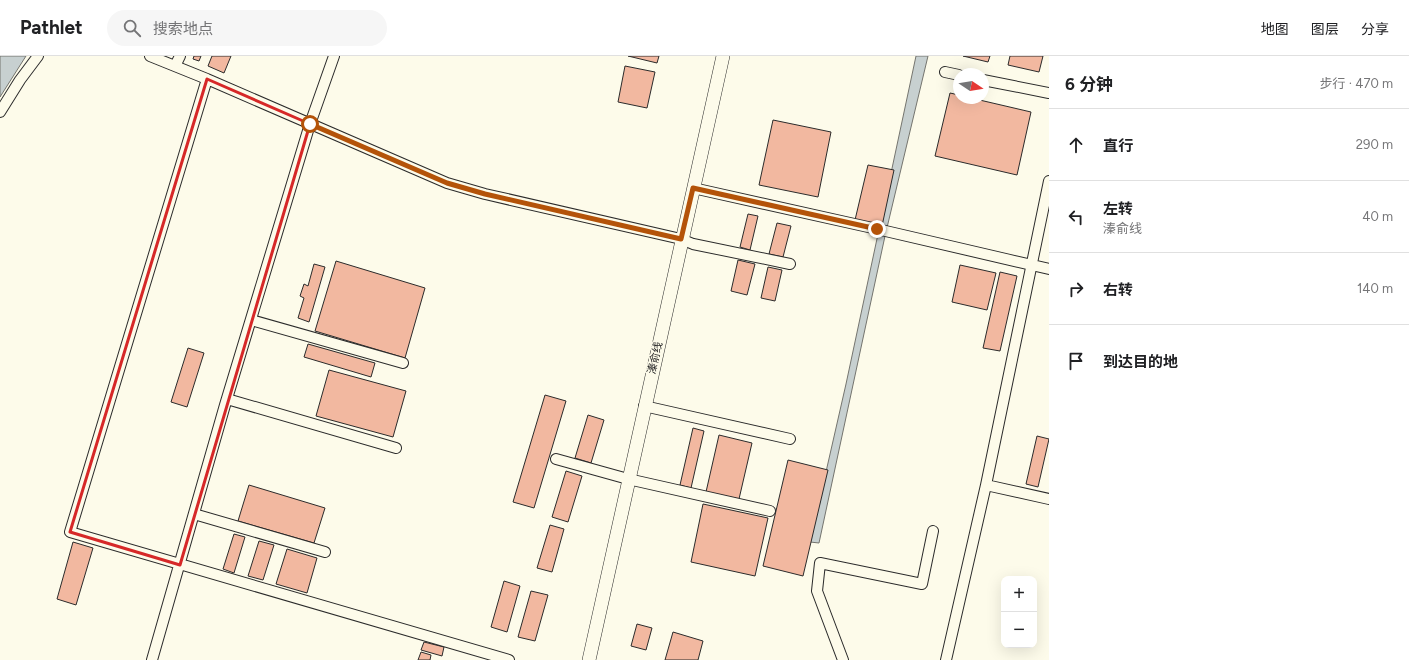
<!DOCTYPE html>
<html lang="zh">
<meta charset="utf-8">
<style>
:root{--surface:#fff;--page:#f6f6f6;--text:#202124;--muted:#757577;--line:#e0e0e0}
body{margin:0;font-family:Figtree,"Noto Sans SC",sans-serif;background:var(--page);color:var(--text)}
.controls{position:absolute;right:12px;bottom:12px;display:grid;overflow:hidden;border-radius:8px;box-shadow:0 4px 16px #0002}
.controls button{width:36px;height:36px;display:grid;place-items:center;padding:0;border:0;border-bottom:1px solid var(--line);background:var(--surface);color:var(--text);font:20px sans-serif}
.compass{position:absolute;left:953px;top:12px;width:36px;height:36px;border-radius:50%;background:var(--surface);box-shadow:0 4px 16px #0002;rotate:102deg}
.stop{position:absolute;width:12px;height:12px;margin:-9px;border:3px solid #b45309;border-radius:50%;background:#fff}
.stop.end{background:#b45309;border-color:#fff;box-shadow:0 1px 4px #0008}
.list{margin:0;padding:0;list-style:none}
h2{display:flex;justify-content:space-between;align-items:center;height:52px;margin:0;padding:0 16px;font-size:17px}
h2 small{font-size:13px;font-weight:400;color:var(--muted)}
.list li{display:grid;grid-template-columns:26px 1fr auto;gap:12px;align-items:center;box-sizing:border-box;height:72px;padding:0 16px;border-top:1px solid var(--line)}
.list b{display:block;font-size:15px;white-space:nowrap}
.list p{margin:0;font-size:13px;white-space:nowrap;color:var(--muted)}
.list em{font-size:13px;font-style:normal;color:var(--muted)}
.icon{flex:none;width:22px;height:22px;fill:none;stroke:currentColor;stroke-width:2;stroke-linecap:round;stroke-linejoin:round}
.map{position:relative;flex:none;width:1049px;height:604px;overflow:hidden}
header{display:flex;align-items:center;gap:24px;box-sizing:border-box;height:56px;padding:0 20px;background:var(--surface);border-bottom:1px solid var(--line)}
header strong{font-size:19px}
nav{display:flex;gap:22px;margin-inline-start:auto;font-size:14px}
.search{width:280px;height:36px;background:var(--page);display:flex;align-items:center;gap:10px;box-sizing:border-box;padding:0 14px;border-radius:22px;color:var(--muted);font-size:15px}
main{display:flex}
aside{flex:1;background:var(--surface)}
.map>svg:first-child{display:block}
</style>
<header>
<strong>Pathlet</strong>
<div class="search"><svg class="icon" aria-label="search" viewBox="0 0 24 24"><circle cx="10" cy="10" r="6"/><path d="M15 15l6 6"/></svg>搜索地点</div>
<nav><a>地图</a><a>图层</a><a>分享</a></nav>
</header>
<main>
<div class="map">
<svg width="1049" height="604" viewBox="0 0 1049 604">
<rect width="100%" height="100%" fill="#fdfbea"/>
<!-- water -->
<path fill="#c7d0d0" stroke="#74746e" d="M 0,0 L 26,0 L 0,41 Z
M 916,0 L 928,0 L 885,180 L 819,487 L 810,486 L 846,328 Z"/>
<!-- building -->
<path fill="#f2b8a0" stroke="#2b2b2b" d="M 194,0 L 201,0 L 199,5 L 193,3 Z
M 212,0 L 231,0 L 224,17 L 208,10 Z
M 628,0 L 659,0 L 657,7 Z
M 963,0 L 990,0 L 988,6 Z
M 1010,0 L 1043,0 L 1039,16 L 1008,9 Z
M 625,10 L 655,16 L 647,52 L 618,46 Z
M 950,37 L 959,39 L 959,42 L 971,42 L 1031,56 L 1017,119 L 935,100 Z
M 773,64 L 831,76 L 818,141 L 759,129 Z
M 868,109 L 894,114 L 882,170 L 855,164 Z
M 748,158 L 758,160 L 750,194 L 740,191 Z
M 777,167 L 791,170 L 783,201 L 769,198 Z
M 738,204 L 755,208 L 747,239 L 731,235 Z
M 336,205 L 425,232 L 405,302 L 315,275 Z
M 314,208 L 325,211 L 309,266 L 298,262 L 304,242 L 300,240 L 304,228 L 308,230 Z
M 960,209 L 996,217 L 987,254 L 952,246 Z
M 768,211 L 782,214 L 775,245 L 761,242 Z
M 1000,216 L 1017,220 L 1000,295 L 983,292 Z
M 308,288 L 375,307 L 371,321 L 304,301 Z
M 188,292 L 204,297 L 187,351 L 171,346 Z
M 329,314 L 406,335 L 393,381 L 316,360 Z
M 545,339 L 566,345 L 534,452 L 513,446 Z
M 588,359 L 604,364 L 591,407 L 575,402 Z
M 693,372 L 704,375 L 691,432 L 680,429 Z
M 719,379 L 752,387 L 739,443 L 706,436 Z
M 1037,380 L 1049,383 L 1038,431 L 1026,428 Z
M 788,404 L 828,414 L 803,520 L 763,510 Z
M 566,415 L 582,420 L 568,466 L 552,461 Z
M 249,429 L 325,452 L 314,487 L 238,465 Z
M 703,448 L 768,462 L 755,520 L 691,506 Z
M 550,469 L 564,473 L 552,516 L 537,512 Z
M 234,478 L 245,481 L 234,517 L 223,513 Z
M 259,485 L 274,489 L 263,524 L 248,520 Z
M 73,486 L 93,492 L 76,549 L 57,543 Z
M 287,493 L 317,502 L 307,537 L 276,528 Z
M 504,525 L 520,530 L 507,576 L 491,571 Z
M 531,535 L 548,539 L 535,585 L 518,581 Z
M 637,568 L 652,572 L 646,594 L 631,590 Z
M 673,576 L 703,585 L 698,604 L 665,604 Z
M 424,586 L 444,591 L 442,600 L 421,594 Z
M 421,596 L 431,599 L 430,604 L 418,604 Z"/>
<g fill="none" stroke-linecap="round" stroke-linejoin="round">
<!-- minor casing -->
<g stroke="#2b2b2b" stroke-width="12">
<path id="minor" d="M 150,0 L 207,23 L 447,127 L 485,138 L 681,183 L 693,188 L 790,208
M 175,10 L 180,0
M 945,16 L 959,19
M 207,23 L 70,476 L 509,604
M 983,24 L 1049,37
M 0,56 L 20,24 L 38,0
M 693,132 L 877,173 L 1049,213
M 251,264 L 403,307
M 227,343 L 396,392
M 644,350 L 790,383
M 556,403 L 628,423 L 770,455
M 986,429 L 1049,443
M 194,458 L 325,496
M 152,604 L 225,349 L 310,68 L 334,0
M 843,604 L 817,535 L 820,507 L 922,528 L 933,475
M 946,604 L 986,429 L 1049,125"/>
</g>
<!-- major casing -->
<g stroke="#2b2b2b" stroke-width="14">
<path id="major" d="M 589,604 L 723,0"/>
</g>
<!-- minor -->
<use href="#minor" stroke="#fdfbea" stroke-width="10"/>
<!-- major -->
<use href="#major" stroke="#fdfbea" stroke-width="13"/>
</g>
<g fill="none" stroke-linecap="round" stroke-linejoin="round">
<!-- route -->
<path stroke="#b45309" stroke-width="5" d="M 310,68 L 447,127 L 485,138 L 681,183 L 693,132 L 877,173"/>
</g>
<!-- marked area -->
<path fill="none" stroke="#d62828" stroke-width="3" stroke-linejoin="round" d="M 207,23 L 310,68 L 180,509 L 70,476 Z"/>
<g text-anchor="middle" dominant-baseline="central" stroke-width="3" stroke-linejoin="round" paint-order="stroke">
<!-- street labels -->
<g font-size="11" fill="#2b2b2b" stroke="#fdfbea">
<text transform="translate(655 302) rotate(-77)">溱俞线</text>
</g>
</g>
</svg>
<div class="controls">
<button>+</button>
<button>−</button>
</div>
<svg class="compass" viewBox="-18 -18 36 36"><path d="M0-13l5 13h-10z" fill="#e53935"/><path d="M0 13l5-13h-10z" fill="#757577"/></svg>
<div class="stop" style="left:310px;top:68px"></div>
<div class="stop end" style="left:877px;top:173px"></div>
</div>
<aside>
<h2>6 分钟<small>步行 · 470 m</small></h2>
<ul class="list">
<li><svg class="icon" aria-label="ahead" viewBox="0 0 24 24"><path d="M12 20V5M6 11l6-6 6 6"/></svg><div><b>直行</b></div><em>290 m</em></li>
<li><svg class="icon" aria-label="left" viewBox="0 0 24 24"><path d="M17 20v-9H6M10 6l-5 5 5 5"/></svg><div><b>左转</b><p>溱俞线</p></div><em>40 m</em></li>
<li><svg class="icon" aria-label="right" viewBox="0 0 24 24"><path d="M7 20v-9h11M14 6l5 5-5 5"/></svg><div><b>右转</b></div><em>140 m</em></li>
<li><svg class="icon" aria-label="arrive" viewBox="0 0 24 24"><path d="M6 21V4h12l-3 4 3 4H6"/></svg><div><b>到达目的地</b></div></li>
</ul>
</aside>
</main>
